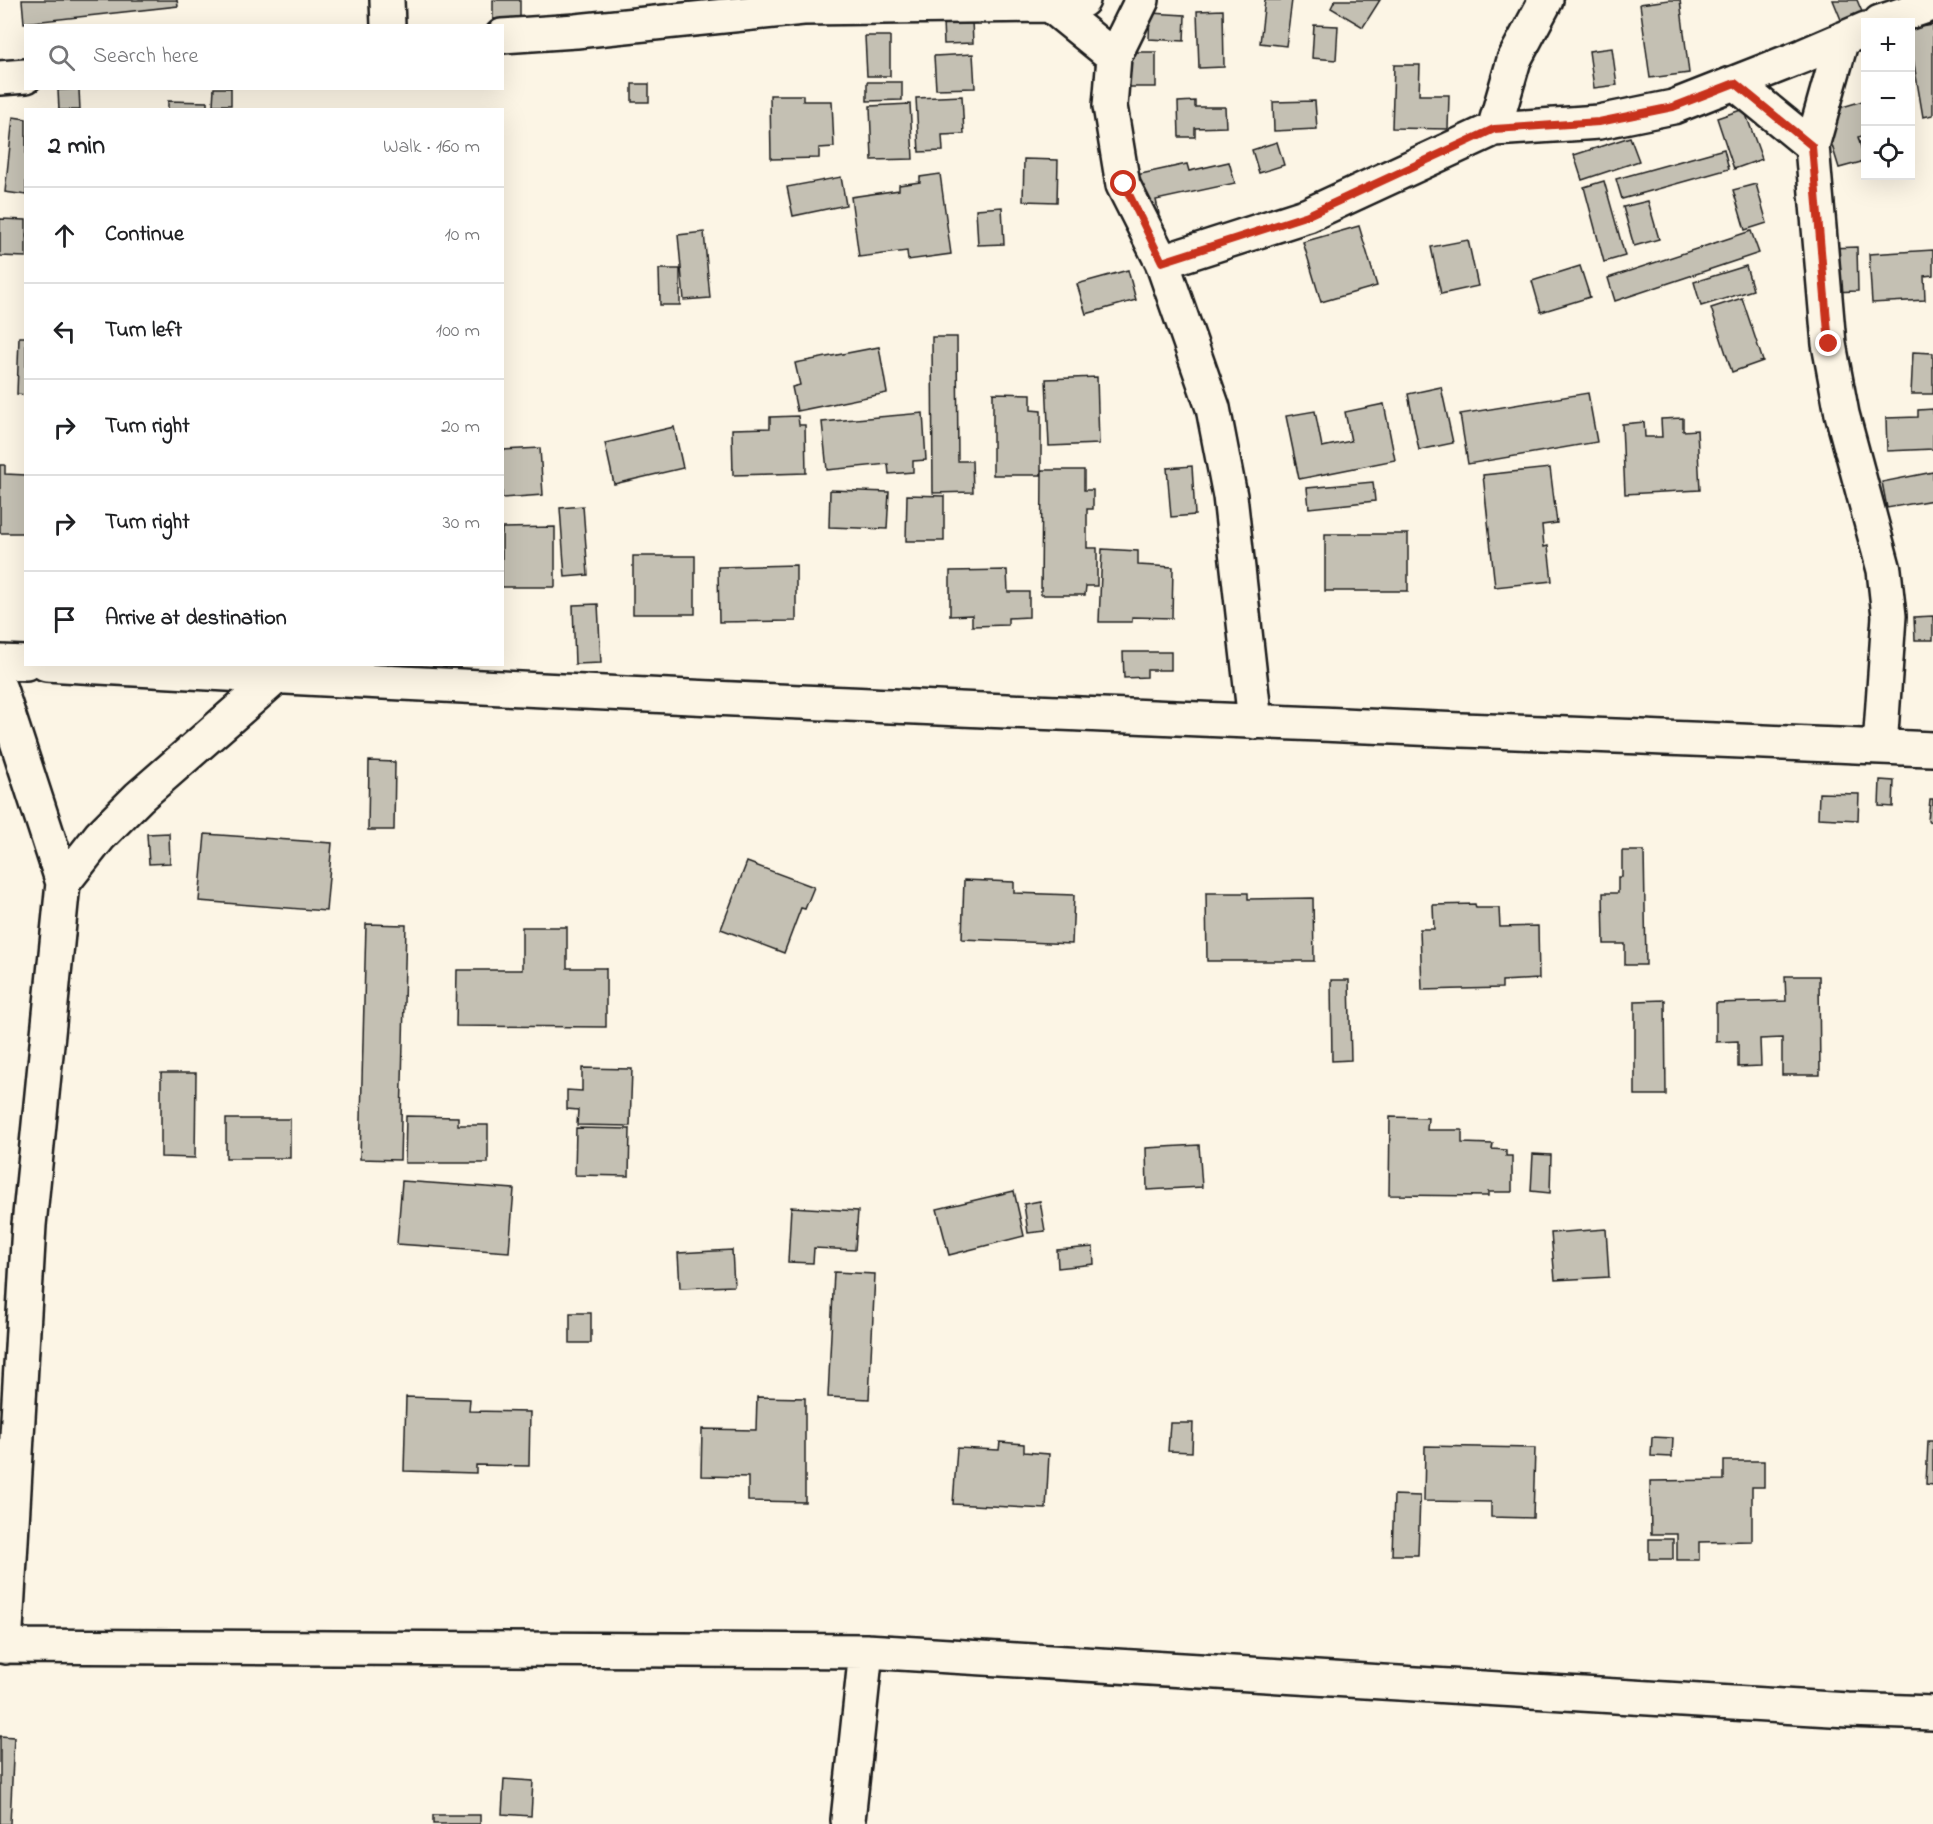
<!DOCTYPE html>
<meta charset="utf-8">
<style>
:root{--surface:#fff;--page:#f6f6f6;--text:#202124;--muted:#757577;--line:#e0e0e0}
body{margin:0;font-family:"Indie Flower",sans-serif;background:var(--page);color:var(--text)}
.controls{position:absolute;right:18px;top:18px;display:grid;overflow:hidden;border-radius:0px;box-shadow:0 6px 24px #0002}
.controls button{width:54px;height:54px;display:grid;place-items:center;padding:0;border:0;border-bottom:2px solid var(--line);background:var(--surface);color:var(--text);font:30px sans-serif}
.stop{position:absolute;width:18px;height:18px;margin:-14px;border:4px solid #c8321e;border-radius:50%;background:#fff}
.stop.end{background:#c8321e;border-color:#fff;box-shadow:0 2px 6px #0008}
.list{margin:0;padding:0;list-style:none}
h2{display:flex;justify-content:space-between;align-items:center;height:78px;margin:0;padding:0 24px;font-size:26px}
h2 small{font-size:20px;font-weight:400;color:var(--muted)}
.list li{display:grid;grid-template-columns:39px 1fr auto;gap:18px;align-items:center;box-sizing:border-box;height:96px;padding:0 24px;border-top:2px solid var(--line)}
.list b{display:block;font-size:22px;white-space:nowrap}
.list em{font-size:20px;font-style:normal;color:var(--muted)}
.icon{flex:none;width:33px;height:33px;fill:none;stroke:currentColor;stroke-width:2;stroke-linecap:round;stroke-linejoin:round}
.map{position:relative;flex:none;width:1933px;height:1824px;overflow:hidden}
.search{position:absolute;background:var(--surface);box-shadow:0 6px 24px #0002;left:24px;top:24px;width:480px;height:66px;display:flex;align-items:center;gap:15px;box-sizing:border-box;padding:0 21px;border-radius:0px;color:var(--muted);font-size:22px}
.panel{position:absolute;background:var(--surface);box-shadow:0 6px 24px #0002;left:24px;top:108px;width:480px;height:558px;border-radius:0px}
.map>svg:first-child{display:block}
</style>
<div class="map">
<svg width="1933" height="1824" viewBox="0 0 1933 1824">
<rect width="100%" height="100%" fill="#fcf5e5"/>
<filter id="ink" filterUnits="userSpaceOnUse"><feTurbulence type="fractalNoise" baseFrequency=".0167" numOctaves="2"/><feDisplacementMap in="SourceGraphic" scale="12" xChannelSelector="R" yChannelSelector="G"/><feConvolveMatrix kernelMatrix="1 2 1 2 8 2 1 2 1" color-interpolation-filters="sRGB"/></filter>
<g filter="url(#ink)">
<!-- building -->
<path fill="#c4c0b3" stroke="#1c1c1c" stroke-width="1.5" d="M 22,0 L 177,0 L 178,6 L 24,23 Z
M 493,0 L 520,0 L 520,19 L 493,19 Z
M 1265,0 L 1292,0 L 1286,46 L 1260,43 Z
M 1335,0 L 1380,0 L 1363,27 L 1331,8 Z
M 1669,0 L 1680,0 L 1689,73 L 1650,78 L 1640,4 Z
M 1833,0 L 1857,0 L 1865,19 L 1844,27 Z
M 1223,10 L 1224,67 L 1199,68 L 1197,11 Z
M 1150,13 L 1185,15 L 1184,41 L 1149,39 Z
M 972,21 L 973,43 L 944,44 L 943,22 Z
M 1314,25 L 1338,26 L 1336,60 L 1312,58 Z
M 1933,25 L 1933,115 L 1923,117 L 1910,40 L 1910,29 Z
M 865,36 L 890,36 L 890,76 L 867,76 Z
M 1612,48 L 1617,85 L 1594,88 L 1589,51 Z
M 1123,52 L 1156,52 L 1156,87 L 1123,87 Z
M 973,54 L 975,88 L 936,89 L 934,56 Z
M 1394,65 L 1420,65 L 1419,95 L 1449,95 L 1448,129 L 1392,128 Z
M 867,82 L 902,82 L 902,100 L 867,101 Z
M 632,84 L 649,84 L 649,102 L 632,102 Z
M 214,88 L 231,88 L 231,105 L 213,105 Z
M 79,89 L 80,110 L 59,110 L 58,90 Z
M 770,95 L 803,95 L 803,101 L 832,101 L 834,147 L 819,148 L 819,158 L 771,159 Z
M 962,96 L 964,134 L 942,135 L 943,151 L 919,152 L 916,98 Z
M 1866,100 L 1866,135 L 1858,137 L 1865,161 L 1839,168 L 1822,113 Z
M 168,101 L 207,102 L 207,110 L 168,110 Z
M 1195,101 L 1195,107 L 1225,107 L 1226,127 L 1195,128 L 1195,137 L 1179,137 L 1178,102 Z
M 1315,101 L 1317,129 L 1274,131 L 1273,102 Z
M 910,104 L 913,159 L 872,160 L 870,106 Z
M 1744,109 L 1762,159 L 1734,169 L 1717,118 Z
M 13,117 L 26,119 L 26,195 L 5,192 Z
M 1630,137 L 1639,161 L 1582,180 L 1574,155 Z
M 1277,142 L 1284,165 L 1259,173 L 1252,150 Z
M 1724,149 L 1729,169 L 1622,199 L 1616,179 Z
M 1024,159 L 1058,160 L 1057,202 L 1023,201 Z
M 1229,162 L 1235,183 L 1156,200 L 1159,214 L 1146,218 L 1136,175 L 1187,164 L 1189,171 Z
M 940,174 L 951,254 L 908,260 L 907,251 L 859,257 L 851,197 L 899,190 L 899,185 L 920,182 L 920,177 Z
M 841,177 L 846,205 L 793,216 L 787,187 Z
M 1604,181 L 1625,256 L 1604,262 L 1584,187 Z
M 1756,184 L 1767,223 L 1745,230 L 1733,190 Z
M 1648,201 L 1659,239 L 1634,246 L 1623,207 Z
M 1002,207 L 1004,244 L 978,245 L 976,209 Z
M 0,219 L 26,220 L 26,257 L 0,256 Z
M 1359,226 L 1377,286 L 1321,302 L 1303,242 Z
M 1751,231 L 1759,253 L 1615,301 L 1608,278 Z
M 704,232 L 710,298 L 684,300 L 678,235 Z
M 1468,240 L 1478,286 L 1441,294 L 1431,247 Z
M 1857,247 L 1858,291 L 1830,292 L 1829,248 Z
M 1933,250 L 1933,275 L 1924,276 L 1925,300 L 1872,303 L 1869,254 Z
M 1580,266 L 1590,297 L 1541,312 L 1532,281 Z
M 1746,266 L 1753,290 L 1701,306 L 1694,282 Z
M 659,269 L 680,269 L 680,305 L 660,305 Z
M 1128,270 L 1136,300 L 1086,314 L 1077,284 Z
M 1742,298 L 1763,361 L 1732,372 L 1711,308 Z
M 19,337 L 26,337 L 26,395 L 17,394 Z
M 932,337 L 957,337 L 958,461 L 972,461 L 973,492 L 933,493 Z
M 879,347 L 887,393 L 797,411 L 792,387 L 800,385 L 795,363 Z
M 1913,352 L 1933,353 L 1933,394 L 1911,394 Z
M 1097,377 L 1099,444 L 1049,446 L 1046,379 Z
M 1441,387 L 1453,443 L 1419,450 L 1408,394 Z
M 993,393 L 1031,394 L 1031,410 L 1041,411 L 1041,475 L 993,475 Z
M 1588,393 L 1597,442 L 1468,464 L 1460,414 Z
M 1384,404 L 1395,460 L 1299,479 L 1286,416 L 1315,411 L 1322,447 L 1351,441 L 1345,412 Z
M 1933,409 L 1933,449 L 1887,451 L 1886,418 L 1918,417 L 1918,410 Z
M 923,413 L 926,460 L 913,461 L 913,472 L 889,474 L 888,464 L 827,470 L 822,422 Z
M 798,416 L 799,425 L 805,425 L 806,473 L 733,475 L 732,429 L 770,428 L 770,417 Z
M 1683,418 L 1683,431 L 1697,430 L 1700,490 L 1625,494 L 1622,424 L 1644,422 L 1645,437 L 1662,437 L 1661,419 Z
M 674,427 L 683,468 L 614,484 L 605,443 Z
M 540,448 L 543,495 L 502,498 L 502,450 Z
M 0,465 L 5,465 L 5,474 L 26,475 L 26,533 L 0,533 Z
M 1192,466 L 1195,515 L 1171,517 L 1167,468 Z
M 1550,468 L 1557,523 L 1542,525 L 1544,547 L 1548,546 L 1552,581 L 1495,587 L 1483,475 Z
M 1042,470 L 1084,470 L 1084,490 L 1093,490 L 1093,509 L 1087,509 L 1087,548 L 1097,548 L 1097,586 L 1086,586 L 1085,595 L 1041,595 Z
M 1933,472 L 1933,500 L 1887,508 L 1882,482 Z
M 1373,482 L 1375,501 L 1309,508 L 1307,488 Z
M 830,490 L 889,492 L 887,529 L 829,527 Z
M 907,495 L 944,496 L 944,541 L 906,541 Z
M 583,506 L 588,575 L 565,577 L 560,508 Z
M 555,527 L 555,587 L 502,587 L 502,528 Z
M 1325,534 L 1408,534 L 1408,591 L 1325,591 Z
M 1102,549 L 1138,551 L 1138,565 L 1173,567 L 1172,618 L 1132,617 L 1132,622 L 1099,622 Z
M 633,556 L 695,556 L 695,614 L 633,614 Z
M 796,565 L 796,621 L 719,622 L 718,567 Z
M 1007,570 L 1008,592 L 1029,592 L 1029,617 L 1008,618 L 1008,625 L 972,626 L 972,615 L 950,616 L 950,571 Z
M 598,604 L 601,663 L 575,664 L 573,605 Z
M 1933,616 L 1933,640 L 1915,640 L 1914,617 Z
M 1123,652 L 1171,652 L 1171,670 L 1147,670 L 1147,677 L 1124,678 Z
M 369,761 L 395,762 L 394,830 L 368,830 Z
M 1880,780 L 1894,781 L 1893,807 L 1879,806 Z
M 1819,793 L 1859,794 L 1858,820 L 1818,818 Z
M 1930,799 L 1933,799 L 1933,822 L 1928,821 Z
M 169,833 L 170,863 L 149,864 L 147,834 Z
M 205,834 L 332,843 L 326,911 L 199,901 Z
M 1622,851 L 1644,851 L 1646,965 L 1625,965 L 1625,944 L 1604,944 L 1603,893 L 1618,893 L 1618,877 L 1622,877 Z
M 747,862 L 814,887 L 805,909 L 801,908 L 784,953 L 721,929 Z
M 964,880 L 1014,882 L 1014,893 L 1074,895 L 1072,944 L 962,939 Z
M 1206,893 L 1248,893 L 1248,899 L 1313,898 L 1314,961 L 1207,961 Z
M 1475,904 L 1476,908 L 1499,908 L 1500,927 L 1538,926 L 1539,979 L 1502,981 L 1502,988 L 1422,990 L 1420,929 L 1434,929 L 1433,905 Z
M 366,924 L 406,925 L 400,1160 L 360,1159 Z
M 522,927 L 567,927 L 567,968 L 606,968 L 606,1027 L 456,1026 L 457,970 L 522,970 Z
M 1785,976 L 1819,976 L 1820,1075 L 1782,1075 L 1782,1038 L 1760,1039 L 1761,1066 L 1738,1067 L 1738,1041 L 1716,1042 L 1716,1003 L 1786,1001 Z
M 1331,980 L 1349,980 L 1351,1060 L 1332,1061 Z
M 1665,1000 L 1666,1095 L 1635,1095 L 1635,1001 Z
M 582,1068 L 632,1069 L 630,1126 L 577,1125 L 578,1110 L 567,1109 L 567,1090 L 582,1091 Z
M 161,1073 L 196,1073 L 195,1158 L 161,1157 Z
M 406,1116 L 458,1117 L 458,1125 L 488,1125 L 488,1163 L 405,1163 Z
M 1390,1117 L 1428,1118 L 1427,1130 L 1462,1130 L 1462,1143 L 1493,1144 L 1492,1149 L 1506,1150 L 1506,1156 L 1512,1156 L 1512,1192 L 1488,1192 L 1488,1196 L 1389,1195 Z
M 226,1119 L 290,1119 L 290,1158 L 226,1158 Z
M 576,1128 L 630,1129 L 629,1176 L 575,1175 Z
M 1199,1145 L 1202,1187 L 1147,1190 L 1146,1148 Z
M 1533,1154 L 1551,1155 L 1550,1193 L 1531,1191 Z
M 402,1181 L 514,1189 L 509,1252 L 397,1244 Z
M 1014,1191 L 1024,1236 L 949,1255 L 937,1209 Z
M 1040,1201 L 1045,1231 L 1028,1233 L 1024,1204 Z
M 791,1207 L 858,1211 L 855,1250 L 814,1248 L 813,1263 L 788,1262 Z
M 1606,1229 L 1609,1277 L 1555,1280 L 1551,1233 Z
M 1093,1247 L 1094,1264 L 1058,1268 L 1057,1250 Z
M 732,1250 L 734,1286 L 680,1288 L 678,1253 Z
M 834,1272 L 875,1274 L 869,1399 L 828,1397 Z
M 570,1313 L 591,1313 L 591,1343 L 570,1343 Z
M 406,1397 L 470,1399 L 469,1411 L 530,1412 L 529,1466 L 476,1465 L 476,1473 L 404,1471 Z
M 757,1397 L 805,1398 L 805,1502 L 748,1501 L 748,1477 L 701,1476 L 702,1429 L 756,1430 Z
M 1170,1423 L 1193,1423 L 1192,1452 L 1168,1451 Z
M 1652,1437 L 1673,1438 L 1672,1457 L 1651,1456 Z
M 1928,1441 L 1933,1441 L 1933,1485 L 1926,1484 Z
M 1000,1442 L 1024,1444 L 1024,1452 L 1049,1454 L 1046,1509 L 953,1504 L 957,1448 L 999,1450 Z
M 1425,1446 L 1535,1448 L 1533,1518 L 1491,1517 L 1491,1502 L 1424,1501 Z
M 1724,1461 L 1764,1461 L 1764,1487 L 1752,1487 L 1752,1541 L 1699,1542 L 1699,1560 L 1677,1560 L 1677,1534 L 1651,1534 L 1650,1481 L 1724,1480 Z
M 1394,1495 L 1420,1496 L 1418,1555 L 1392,1555 Z
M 1649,1539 L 1673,1539 L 1673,1559 L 1649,1559 Z
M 0,1736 L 14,1737 L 10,1824 L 0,1824 Z
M 504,1779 L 533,1781 L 531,1816 L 502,1814 Z
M 433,1815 L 480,1815 L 480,1824 L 433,1824 Z"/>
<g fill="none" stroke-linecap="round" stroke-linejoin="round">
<!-- street casing -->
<g stroke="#1c1c1c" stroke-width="38">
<path id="street" d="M 387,0 L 388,26
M 1142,0 L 1114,57 L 1110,106 L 1123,185 L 1162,262 L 1213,408 L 1230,496 L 1255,722
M 1050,5 L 1114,57
M 1880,22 L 1933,4
M 502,36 L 576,31 L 803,8 L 1050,5 L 1083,0
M 1842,39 L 1812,146 L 1829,344 L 1842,414 L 1884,570 L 1889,616 L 1880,747
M 0,78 L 26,76
M 1735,83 L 1812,146
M 1494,129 L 1514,60 L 1546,0
M 1162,262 L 1308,215 L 1494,129 L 1599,122 L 1673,107 L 1803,56 L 1866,29
M 0,662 L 26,663
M 46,664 C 675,700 1304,723 1933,749
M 0,689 L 63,883
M 0,1646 L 866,1651 L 1848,1710 L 1933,1713
M 5,1647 L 29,1225 L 63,883 L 100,836 L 139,797 L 275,678
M 849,1824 L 848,1820 L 866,1651"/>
</g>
<!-- street -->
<use href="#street" stroke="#fcf5e5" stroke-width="33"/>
</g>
</g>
<g fill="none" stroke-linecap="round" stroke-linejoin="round" filter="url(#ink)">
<!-- route -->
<path stroke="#c8321e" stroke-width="8" d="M 1124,184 L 1162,262 L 1308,215 L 1494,129 L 1599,122 L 1673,107 L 1735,83 L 1812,146 L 1829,344"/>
</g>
</svg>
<div class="controls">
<button>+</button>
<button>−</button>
<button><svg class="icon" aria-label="locate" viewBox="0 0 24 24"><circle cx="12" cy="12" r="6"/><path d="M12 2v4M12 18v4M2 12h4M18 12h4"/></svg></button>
</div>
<div class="stop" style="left:1124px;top:184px"></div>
<div class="stop end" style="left:1829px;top:344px"></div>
<div class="search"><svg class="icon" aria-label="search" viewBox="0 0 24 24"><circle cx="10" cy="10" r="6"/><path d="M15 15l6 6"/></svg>Search here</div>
<section class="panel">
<h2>2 min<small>Walk · 160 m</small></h2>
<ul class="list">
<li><svg class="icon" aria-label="ahead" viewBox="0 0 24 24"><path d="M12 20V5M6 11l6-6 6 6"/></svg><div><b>Continue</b></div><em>10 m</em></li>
<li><svg class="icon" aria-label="left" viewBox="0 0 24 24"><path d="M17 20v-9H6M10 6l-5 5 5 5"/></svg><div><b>Turn left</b></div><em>100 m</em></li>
<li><svg class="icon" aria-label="right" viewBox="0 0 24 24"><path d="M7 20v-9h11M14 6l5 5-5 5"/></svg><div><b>Turn right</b></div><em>20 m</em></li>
<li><svg class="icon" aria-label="right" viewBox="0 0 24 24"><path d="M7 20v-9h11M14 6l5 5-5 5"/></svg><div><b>Turn right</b></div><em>30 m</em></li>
<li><svg class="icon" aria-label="arrive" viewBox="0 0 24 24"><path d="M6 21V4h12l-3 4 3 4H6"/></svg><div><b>Arrive at destination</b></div></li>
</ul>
</section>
</div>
